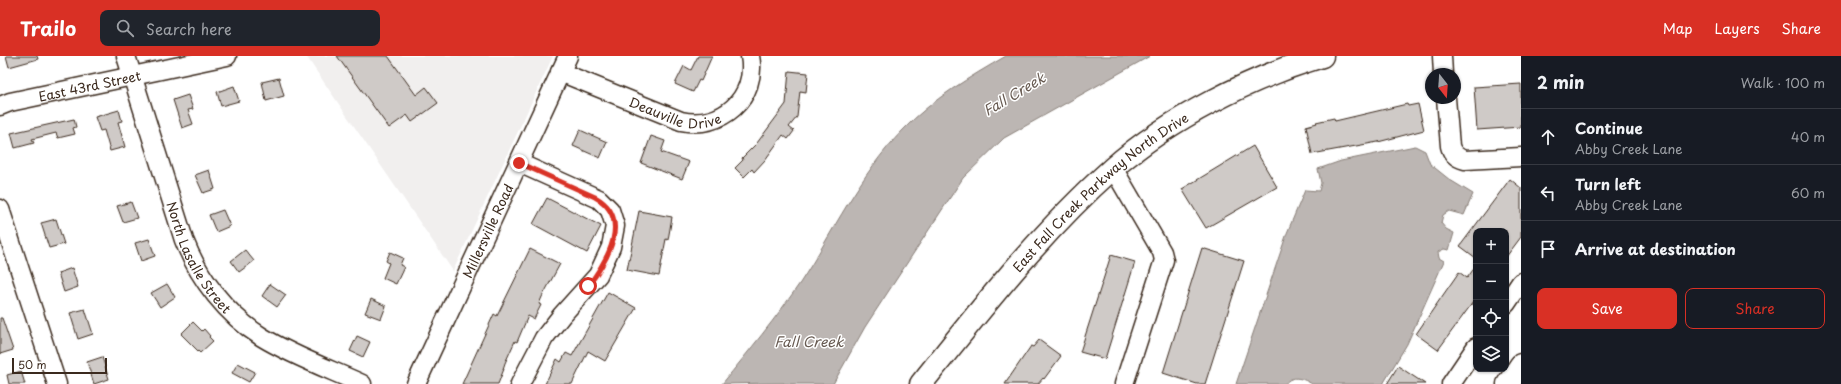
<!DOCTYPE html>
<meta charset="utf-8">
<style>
:root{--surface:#171b24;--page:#20242c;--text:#f1f3f6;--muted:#9ea1a6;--line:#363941;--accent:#d93025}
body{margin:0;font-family:"Playpen Sans",sans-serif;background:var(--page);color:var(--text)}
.controls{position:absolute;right:12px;bottom:12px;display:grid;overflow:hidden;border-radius:8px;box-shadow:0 1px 3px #0004}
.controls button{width:36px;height:36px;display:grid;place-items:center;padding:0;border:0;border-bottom:1px solid var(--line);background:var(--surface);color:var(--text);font:20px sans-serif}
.compass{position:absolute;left:1425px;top:12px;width:36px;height:36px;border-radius:50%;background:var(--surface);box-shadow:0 1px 3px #0004;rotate:163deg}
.scale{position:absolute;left:12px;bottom:10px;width:95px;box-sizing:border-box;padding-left:4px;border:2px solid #3b2a1e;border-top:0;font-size:11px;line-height:14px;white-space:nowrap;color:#3b2a1e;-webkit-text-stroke:3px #fff;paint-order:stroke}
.stop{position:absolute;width:12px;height:12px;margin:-9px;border:3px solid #d93025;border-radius:50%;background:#fff}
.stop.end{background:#d93025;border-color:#fff;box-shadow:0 1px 4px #0008}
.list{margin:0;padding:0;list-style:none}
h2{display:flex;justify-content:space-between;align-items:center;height:52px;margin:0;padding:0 16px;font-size:17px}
h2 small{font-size:13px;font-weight:400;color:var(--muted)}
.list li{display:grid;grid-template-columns:26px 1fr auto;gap:12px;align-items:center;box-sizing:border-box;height:56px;padding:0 16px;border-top:1px solid var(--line)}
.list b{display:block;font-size:15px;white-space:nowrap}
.list p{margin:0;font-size:13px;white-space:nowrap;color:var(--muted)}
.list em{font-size:13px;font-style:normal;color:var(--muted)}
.actions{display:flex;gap:8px;padding:12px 16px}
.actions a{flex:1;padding:9px 0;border:1px solid var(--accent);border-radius:8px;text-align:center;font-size:14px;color:var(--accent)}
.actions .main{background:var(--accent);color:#fff}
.icon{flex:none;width:22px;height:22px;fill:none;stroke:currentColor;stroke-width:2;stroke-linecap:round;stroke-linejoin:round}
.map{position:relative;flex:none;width:1521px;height:328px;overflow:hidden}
header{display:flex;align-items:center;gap:24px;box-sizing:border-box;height:56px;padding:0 20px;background:var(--accent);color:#fff}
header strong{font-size:19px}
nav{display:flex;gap:22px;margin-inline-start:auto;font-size:14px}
.search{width:280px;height:36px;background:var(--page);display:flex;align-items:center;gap:10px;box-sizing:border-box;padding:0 14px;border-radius:8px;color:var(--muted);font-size:15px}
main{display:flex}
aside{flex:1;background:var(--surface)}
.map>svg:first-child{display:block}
</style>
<header>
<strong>Trailo</strong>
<div class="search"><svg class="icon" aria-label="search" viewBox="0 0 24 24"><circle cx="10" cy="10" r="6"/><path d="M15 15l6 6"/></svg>Search here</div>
<nav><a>Map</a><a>Layers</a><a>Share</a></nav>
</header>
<main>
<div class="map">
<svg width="1521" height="328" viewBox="0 0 1521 328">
<rect width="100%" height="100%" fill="#fff"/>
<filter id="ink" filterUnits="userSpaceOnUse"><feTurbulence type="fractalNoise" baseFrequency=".025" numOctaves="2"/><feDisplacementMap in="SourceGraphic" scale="8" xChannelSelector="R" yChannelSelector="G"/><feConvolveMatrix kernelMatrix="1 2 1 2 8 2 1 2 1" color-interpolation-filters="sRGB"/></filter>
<g filter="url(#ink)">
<!-- built -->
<path fill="#f1efee" d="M 306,0 L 553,0 L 453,215 Z"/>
<!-- water -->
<path fill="#bcb6b3" stroke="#887e77" d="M 1006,0 L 1150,0 L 1004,82 L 963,122 L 865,271 L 833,328 L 784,328 L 784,327 L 722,328 C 749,295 776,262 800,227 C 834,175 859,119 903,74 C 932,43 970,21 1006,0 Z
M 1415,90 L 1425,95 L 1430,108 L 1450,124 L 1473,138 L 1464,159 L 1449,155 L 1443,159 L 1441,167 L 1446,173 L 1454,177 L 1449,194 L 1444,193 L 1438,196 L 1439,202 L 1444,205 L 1407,288 L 1383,328 L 1312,328 C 1304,323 1292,318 1285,328 L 1236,328 L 1287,177 L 1305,134 L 1319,135 L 1321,127 L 1318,113 L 1341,105 Z"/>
<!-- building -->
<path fill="#cfcac7" stroke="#3b2a1e" d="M 6,0 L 37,0 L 38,3 L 9,11 Z
M 337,0 L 388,0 L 416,39 L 426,31 L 438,47 L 412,66 L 407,59 L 389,72 Z
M 698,0 L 712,0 L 701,25 L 699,24 L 693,36 L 675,28 L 684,10 L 691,14 Z
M 789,15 L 808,17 L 806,36 L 800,35 L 797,61 L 789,71 L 794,75 L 788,83 L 783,79 L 765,104 L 754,116 L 752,113 L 744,121 L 735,112 L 743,104 L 742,102 L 757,87 L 786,48 Z
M 279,22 L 284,40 L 266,45 L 262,26 Z
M 1521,28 L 1521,71 L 1477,74 L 1474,31 Z
M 234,30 L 239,45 L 221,50 L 217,36 Z
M 188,39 L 193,53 L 188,54 L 193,68 L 182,72 L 173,44 Z
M 1407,48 L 1408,50 L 1418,48 L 1424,74 L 1378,86 L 1312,98 L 1306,70 L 1317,67 L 1316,66 L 1334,62 L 1335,65 Z
M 119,54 L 122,65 L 118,66 L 125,91 L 110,95 L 104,74 L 100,75 L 95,61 Z
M 74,63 L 76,71 L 73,72 L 75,78 L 58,82 L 56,77 L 32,83 L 34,87 L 15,92 L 11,77 Z
M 580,74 L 607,86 L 600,102 L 573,90 Z
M 651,80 L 665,85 L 661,96 L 689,106 L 682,123 L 641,107 Z
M 1253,90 L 1277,131 L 1206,172 L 1182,133 Z
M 209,114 L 215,133 L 203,137 L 195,119 Z
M 1510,123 L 1521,132 L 1521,181 L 1506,201 L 1506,175 L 1476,175 L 1476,202 L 1460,190 Z
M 547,142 L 601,170 L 587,197 L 533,168 Z
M 131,146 L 137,162 L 123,166 L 117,150 Z
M 223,154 L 230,170 L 216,176 L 209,159 Z
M 639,155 L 672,161 L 668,184 L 666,183 L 659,220 L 627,214 Z
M 56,163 L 64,188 L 49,192 L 41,167 Z
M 149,183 L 155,200 L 141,205 L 135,187 Z
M 1202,192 L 1244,205 L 1205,328 L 1197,328 L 1163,317 Z
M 530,193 L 560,208 L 542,241 L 539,248 L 541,249 L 534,263 L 528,260 L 517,286 L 515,285 L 505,307 L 503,313 L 504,313 L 498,328 L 462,328 L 494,258 L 497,260 Z
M 245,194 L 254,205 L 239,216 L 231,205 Z
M 390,196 L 403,202 L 400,209 L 404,211 L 396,228 L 383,222 L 389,207 L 386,205 Z
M 1111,199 L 1135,206 L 1105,303 L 1080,296 Z
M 1476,210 L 1476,242 L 1438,294 L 1416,278 L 1459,216 L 1467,222 Z
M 72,212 L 78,231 L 64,236 L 58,217 Z
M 167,228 L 175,241 L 160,251 L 151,237 Z
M 270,228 L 286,239 L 277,251 L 262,240 Z
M 608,236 L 636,252 L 605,305 L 588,295 L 572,328 L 545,328 L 557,303 L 561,306 L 566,297 L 572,300 Z
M 371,243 L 386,250 L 381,263 L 365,257 Z
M 85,253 L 93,278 L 78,283 L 70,257 Z
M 0,262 L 2,262 L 13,294 L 0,298 Z
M 193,266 L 202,275 L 204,273 L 210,280 L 209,281 L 213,285 L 200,297 L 181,278 Z
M 357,280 L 370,286 L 363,301 L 350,295 Z
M 1039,284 L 1061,300 L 1044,323 L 1043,322 L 1038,328 L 1005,328 L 1031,290 L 1033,291 Z
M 102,301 L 109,323 L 94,328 L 87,306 Z
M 238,307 L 255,316 L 249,326 L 232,317 Z
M 1398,310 L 1425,328 L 1387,328 Z
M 21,315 L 25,328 L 9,328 L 7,319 Z"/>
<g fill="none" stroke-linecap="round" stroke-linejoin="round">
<!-- minor casing -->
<g stroke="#3b2a1e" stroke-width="21">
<g id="minor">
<path id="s1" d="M 126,0 L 184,184 C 199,223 227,259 262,281 C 293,300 329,313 362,328"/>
<path d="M 1442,0 L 1443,18"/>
<path id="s2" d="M 560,16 L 681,65 C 721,74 758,42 750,0"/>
<path d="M 1446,42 L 1450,90 C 1452,98 1457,102 1465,104 L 1521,101"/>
<path id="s3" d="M 0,50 L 10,46 L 227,0"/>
<path d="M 519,107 L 599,143 L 610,154 L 615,170 L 611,191 L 598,219 L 562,259 L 544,282 L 520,328"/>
<path d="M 1113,112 L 1162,196 L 1164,204 L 1124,328"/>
<path d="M 0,153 L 57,328"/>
<path d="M 1506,248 L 1521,226"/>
<path id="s4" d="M 416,328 L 568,0"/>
<path d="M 1451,328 L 1476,291"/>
</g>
</g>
<!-- major casing -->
<g stroke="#3b2a1e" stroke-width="25">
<g id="major">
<path id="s5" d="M 921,328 C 981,253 1041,176 1113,112 C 1170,62 1250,22 1322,0"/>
<path d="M 1508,328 L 1521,309"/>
</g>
</g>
<!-- minor -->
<use href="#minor" stroke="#fff" stroke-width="18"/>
<!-- major -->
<use href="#major" stroke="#fff" stroke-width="22"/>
</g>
</g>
<g fill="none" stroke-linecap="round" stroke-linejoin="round" filter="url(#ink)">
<!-- route -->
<path stroke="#d93025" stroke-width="5" d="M 519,107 L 595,141 C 633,162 607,205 588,230"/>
</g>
<g text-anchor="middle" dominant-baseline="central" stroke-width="3" stroke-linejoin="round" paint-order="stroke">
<!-- street labels -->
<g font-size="13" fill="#3b2a1e" stroke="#fff">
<text stroke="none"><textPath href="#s3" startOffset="92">East 43rd Street</textPath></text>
<text stroke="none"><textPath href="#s2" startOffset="123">Deauville Drive</textPath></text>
<text stroke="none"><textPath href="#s5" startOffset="264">East Fall Creek Parkway North Drive</textPath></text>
<text stroke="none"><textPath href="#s4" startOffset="169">Millersville Road</textPath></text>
<text stroke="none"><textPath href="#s1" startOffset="215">North Lasalle Street</textPath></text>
</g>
<!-- water labels -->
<g font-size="14" font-style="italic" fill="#685b52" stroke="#fff">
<text transform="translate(1014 38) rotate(-31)">Fall Creek</text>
<text x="809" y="285">Fall Creek</text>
</g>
</g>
</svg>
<div class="controls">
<button>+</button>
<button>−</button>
<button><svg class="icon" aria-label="locate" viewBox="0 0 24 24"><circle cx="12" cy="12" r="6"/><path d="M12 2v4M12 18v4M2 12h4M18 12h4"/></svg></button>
<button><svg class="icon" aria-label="layers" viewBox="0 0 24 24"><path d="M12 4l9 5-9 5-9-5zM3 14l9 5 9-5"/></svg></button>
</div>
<svg class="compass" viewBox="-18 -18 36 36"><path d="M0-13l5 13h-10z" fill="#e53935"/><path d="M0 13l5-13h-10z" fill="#9ea1a6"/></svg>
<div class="scale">50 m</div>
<div class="stop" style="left:588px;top:230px"></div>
<div class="stop end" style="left:519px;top:107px"></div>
</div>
<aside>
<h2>2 min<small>Walk · 100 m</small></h2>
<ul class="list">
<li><svg class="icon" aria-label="ahead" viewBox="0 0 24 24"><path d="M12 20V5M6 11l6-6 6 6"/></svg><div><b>Continue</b><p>Abby Creek Lane</p></div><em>40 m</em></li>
<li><svg class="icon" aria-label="left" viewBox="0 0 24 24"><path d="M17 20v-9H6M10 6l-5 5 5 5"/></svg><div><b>Turn left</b><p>Abby Creek Lane</p></div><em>60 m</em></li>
<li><svg class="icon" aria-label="arrive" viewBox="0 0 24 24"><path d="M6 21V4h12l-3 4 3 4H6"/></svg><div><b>Arrive at destination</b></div></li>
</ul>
<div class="actions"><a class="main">Save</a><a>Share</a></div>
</aside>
</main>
